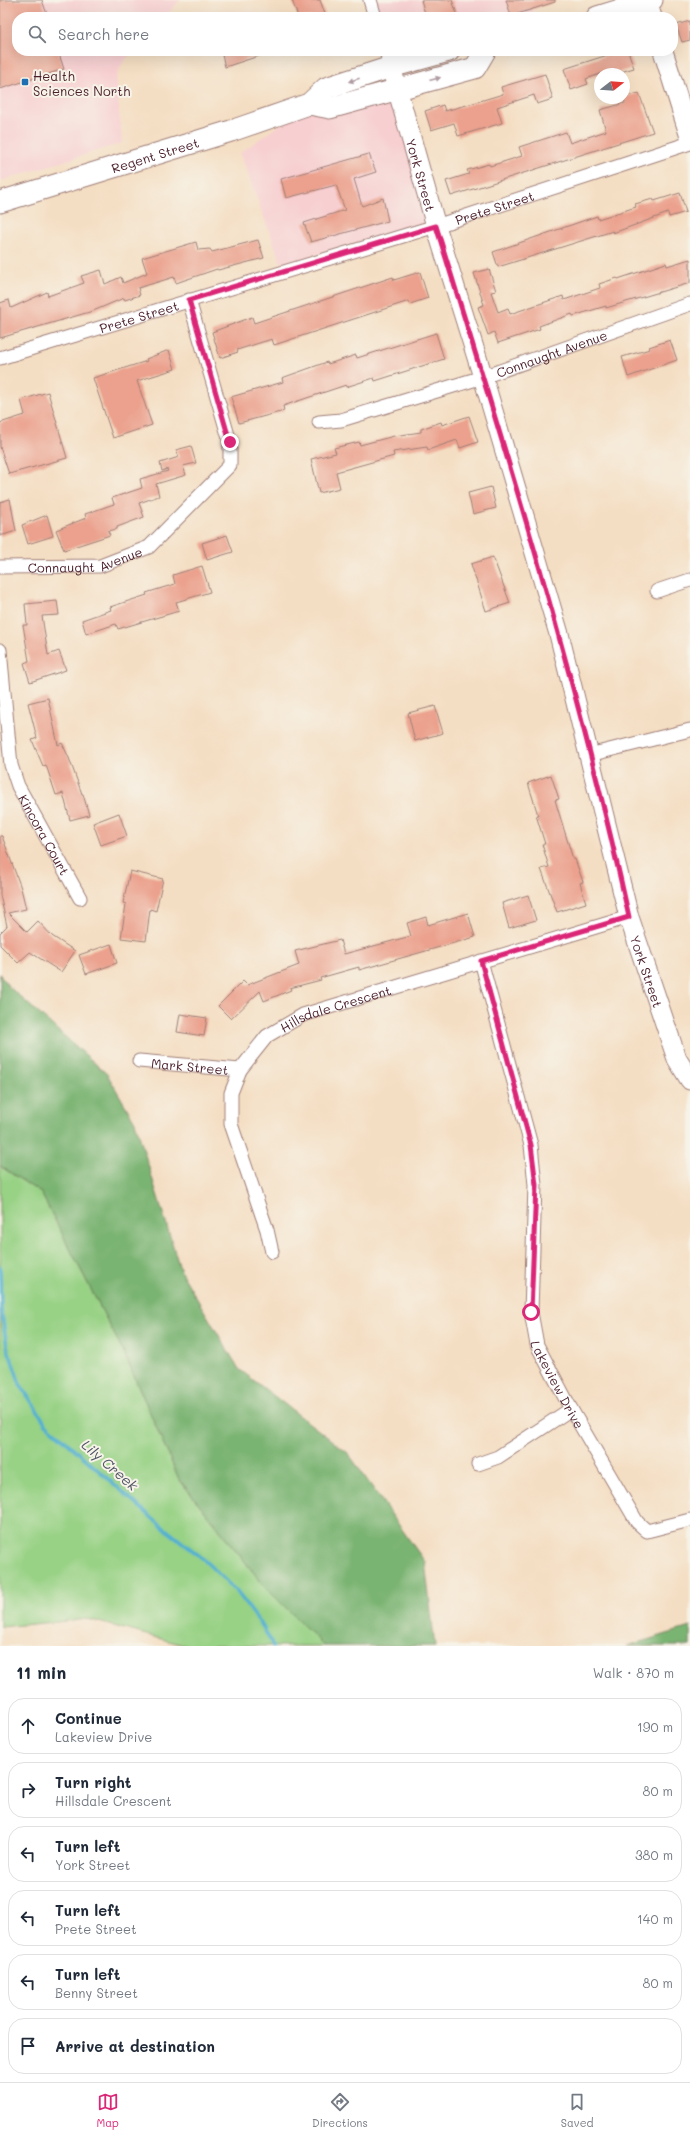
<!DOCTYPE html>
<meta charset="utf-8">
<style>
:root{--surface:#fff;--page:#f2f2f3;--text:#1f2937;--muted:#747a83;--line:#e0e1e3;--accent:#db2777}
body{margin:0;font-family:Mali,sans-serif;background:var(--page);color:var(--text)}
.compass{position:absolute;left:594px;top:68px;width:36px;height:36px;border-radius:50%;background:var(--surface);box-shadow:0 4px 16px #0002;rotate:73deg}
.stop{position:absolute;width:12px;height:12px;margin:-9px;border:3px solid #db2777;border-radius:50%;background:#fff}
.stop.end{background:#db2777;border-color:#fff;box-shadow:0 1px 4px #0008}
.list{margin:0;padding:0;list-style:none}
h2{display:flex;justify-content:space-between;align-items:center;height:52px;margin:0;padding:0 16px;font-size:17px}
h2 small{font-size:13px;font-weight:400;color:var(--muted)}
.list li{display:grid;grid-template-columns:26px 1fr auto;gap:12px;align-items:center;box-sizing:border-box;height:56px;margin:0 8px 8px;padding:0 8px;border:1px solid var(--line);border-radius:16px}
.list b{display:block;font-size:15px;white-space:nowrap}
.list p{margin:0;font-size:13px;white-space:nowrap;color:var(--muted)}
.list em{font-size:13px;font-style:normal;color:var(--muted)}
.icon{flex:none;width:22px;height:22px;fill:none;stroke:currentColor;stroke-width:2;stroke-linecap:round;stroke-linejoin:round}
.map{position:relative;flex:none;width:690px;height:1646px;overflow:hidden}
.search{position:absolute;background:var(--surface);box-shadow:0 4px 16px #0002;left:12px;right:12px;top:12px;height:44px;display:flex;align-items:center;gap:10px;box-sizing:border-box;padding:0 14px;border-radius:16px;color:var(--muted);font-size:15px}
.sheet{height:436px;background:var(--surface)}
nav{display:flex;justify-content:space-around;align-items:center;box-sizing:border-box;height:56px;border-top:1px solid var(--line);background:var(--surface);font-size:11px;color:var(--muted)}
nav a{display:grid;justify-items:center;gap:2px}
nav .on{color:var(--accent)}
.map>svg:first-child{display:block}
</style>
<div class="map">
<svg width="690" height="1646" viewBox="0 0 690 1646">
<rect width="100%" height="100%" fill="#f7f3e8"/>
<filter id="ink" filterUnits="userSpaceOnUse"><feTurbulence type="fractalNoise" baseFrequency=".025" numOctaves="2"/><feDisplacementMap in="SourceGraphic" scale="8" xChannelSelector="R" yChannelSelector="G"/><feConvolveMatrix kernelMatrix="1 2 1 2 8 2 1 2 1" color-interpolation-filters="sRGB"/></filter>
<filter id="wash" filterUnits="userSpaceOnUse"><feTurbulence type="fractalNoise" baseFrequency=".012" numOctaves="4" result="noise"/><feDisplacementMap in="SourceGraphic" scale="16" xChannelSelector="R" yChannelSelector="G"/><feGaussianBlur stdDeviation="0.9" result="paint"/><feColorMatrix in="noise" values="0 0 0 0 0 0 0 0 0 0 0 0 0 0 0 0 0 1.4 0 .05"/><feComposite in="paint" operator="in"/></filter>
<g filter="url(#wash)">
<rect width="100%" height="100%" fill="#f4dec3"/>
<!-- built -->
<path fill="#f7cfd1" d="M 0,0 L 180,0 L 165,17 L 17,17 L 17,51 L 133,51 L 123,62 L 116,76 L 122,143 L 0,181 Z
M 371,0 L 530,0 L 535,17 L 376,17 Z
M 397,90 L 434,220 L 282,265 L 240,153 L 309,104 Z"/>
<!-- green -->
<path fill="#98d285" stroke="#717858" d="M 0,1166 L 41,1193 L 123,1351 L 179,1479 L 266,1588 L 324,1646 L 187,1646 L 88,1619 L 0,1627 Z"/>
<!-- forest -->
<path fill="#7ab472" stroke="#626a4e" d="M 0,974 L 8,986 L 107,1074 L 135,1122 L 181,1272 L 239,1369 L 348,1453 L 425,1562 L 435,1646 L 324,1646 L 266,1588 L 179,1479 L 123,1351 L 41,1193 L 0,1166 Z
M 690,1627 L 690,1646 L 627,1646 Z"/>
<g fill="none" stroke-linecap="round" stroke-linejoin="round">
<!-- stream -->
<path stroke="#52b0d0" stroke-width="3.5" d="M 0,1267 L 1,1309 L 7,1346 L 20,1384 L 46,1424 L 159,1524 L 201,1557 L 237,1592 L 263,1627 L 273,1646"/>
</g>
<g id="blocks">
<!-- building -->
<path fill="#eba18d" d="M 0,0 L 42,0 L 48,17 L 17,17 L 17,51 L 58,51 L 64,69 L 0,89 Z
M 292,0 L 320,0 L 326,17 L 298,17 Z
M 421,0 L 452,0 L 458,17 L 426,17 Z
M 506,0 L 555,0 L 555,2 L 511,16 Z
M 690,21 L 690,40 L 682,42 L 676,25 Z
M 221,51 L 268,51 L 268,53 L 225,67 Z
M 620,51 L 628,51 L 634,68 L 617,73 L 616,70 L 600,74 L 586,79 L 588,84 L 571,90 L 564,69 Z
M 545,74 L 553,99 L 537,104 L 534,95 L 497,107 L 502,123 L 458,136 L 454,123 L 431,130 L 425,111 L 443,105 L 445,111 L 470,104 L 503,94 L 501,87 Z
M 639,93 L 653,132 L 451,196 L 446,181 L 469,174 L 467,170 L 489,164 L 490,166 L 522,156 L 519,147 L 566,132 L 570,143 L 606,131 L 600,110 L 625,103 L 624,97 Z
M 369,154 L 376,172 L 354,179 L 362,206 L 383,198 L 388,221 L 311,242 L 304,223 L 345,210 L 336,185 L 286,198 L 281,179 Z
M 680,193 L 686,212 L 669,217 L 668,213 L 613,233 L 613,231 L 498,267 L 493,252 L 597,216 L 598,219 L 636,207 L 635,204 L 653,199 L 654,201 Z
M 258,240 L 264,258 L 218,270 L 217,269 L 176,283 L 174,277 L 138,288 L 140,295 L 125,300 L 124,298 L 93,311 L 0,338 L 0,303 L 9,300 L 11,308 L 47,292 L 48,296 L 84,283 L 81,276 L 101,270 L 105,284 L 121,277 L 123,283 L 147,273 L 142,258 L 196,242 L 198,250 L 210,249 L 212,252 Z
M 690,259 L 690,283 L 606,308 L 606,306 L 573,316 L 572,314 L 539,326 L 540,329 L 498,343 L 494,332 L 488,335 L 478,307 L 484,305 L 474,273 L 489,269 L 496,291 L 491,292 L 498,312 L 508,308 L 510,314 L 563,296 L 564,300 L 600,288 L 599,284 L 617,278 L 618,279 L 666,263 L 667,266 Z
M 420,272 L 428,298 L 410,304 L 409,301 L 274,345 L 272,339 L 237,350 L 238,352 L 220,358 L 212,332 L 252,317 L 254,323 L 393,277 L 394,280 Z
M 436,333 L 444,359 L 375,381 L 374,378 L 346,387 L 346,385 L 283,406 L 284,411 L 239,423 L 231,397 L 283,382 L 282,378 L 327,362 L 328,364 L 356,355 L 357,358 Z
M 670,340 L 677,360 L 628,377 L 622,357 L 650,349 L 649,347 Z
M 169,350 L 175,369 L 137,381 L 152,425 L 113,438 L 93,378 L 147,361 L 146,359 Z
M 48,392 L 67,458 L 9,474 L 0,447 L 0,423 L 25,415 L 21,400 Z
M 469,416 L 478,442 L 460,448 L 457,440 L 428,450 L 427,447 L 393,452 L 394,456 L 336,472 L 340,488 L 319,493 L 311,459 L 336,453 L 334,448 L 359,442 L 360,445 L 394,436 L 421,432 L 421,429 L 441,422 L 442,425 Z
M 191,446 L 196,463 L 183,466 L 186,475 L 156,484 L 159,496 L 139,503 L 144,517 L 117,527 L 117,529 L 108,531 L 110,535 L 64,550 L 56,530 L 86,518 L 85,514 L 114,504 L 112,498 L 142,488 L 140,479 L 168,471 L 167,469 L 162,471 L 160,463 L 179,457 L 176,450 Z
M 491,487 L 496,508 L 473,514 L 468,493 Z
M 10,499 L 16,531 L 0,536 L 0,502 Z
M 47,515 L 53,536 L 28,544 L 22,525 Z
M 227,535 L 233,552 L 207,560 L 202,543 Z
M 493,557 L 510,603 L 486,611 L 471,564 Z
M 202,566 L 210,592 L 176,602 L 179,611 L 118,629 L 116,624 L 86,634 L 82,620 L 111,610 L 110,607 L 147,595 L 146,593 L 175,584 L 173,575 Z
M 57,601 L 59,615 L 42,616 L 48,655 L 59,651 L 66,670 L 30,682 L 24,663 L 29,661 L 23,625 L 27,625 L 25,604 Z
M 48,698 L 58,745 L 62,743 L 69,758 L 82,794 L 83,794 L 89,815 L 70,820 L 63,793 L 56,795 L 46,765 L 43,766 L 32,740 L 37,738 L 28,703 Z
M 435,706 L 443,733 L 415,741 L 408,713 Z
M 551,775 L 559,799 L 555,800 L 573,859 L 575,859 L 583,882 L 580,883 L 586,903 L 557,912 L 541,869 L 549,867 L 542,844 L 545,844 L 536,815 L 538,815 L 528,783 Z
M 119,813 L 127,836 L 101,845 L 93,823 Z
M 0,836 L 2,836 L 21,888 L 26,909 L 8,913 L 27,932 L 38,921 L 52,936 L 75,951 L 61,972 L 30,952 L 18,963 L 0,945 L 0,933 L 7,926 L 0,895 Z
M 130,871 L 163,879 L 156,911 L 150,909 L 146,941 L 121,938 L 126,904 L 123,903 Z
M 528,895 L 536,920 L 509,928 L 502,903 Z
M 468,913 L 475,937 L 359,970 L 359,967 L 320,978 L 321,980 L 290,988 L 291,990 L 264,1001 L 260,991 L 231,1019 L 218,1006 L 243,981 L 247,985 L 299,965 L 295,951 L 340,940 L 344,954 L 411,936 L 407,923 L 426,917 L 428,925 Z
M 111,944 L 117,963 L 86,974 L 79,955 Z
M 180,1014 L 207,1018 L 204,1036 L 177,1032 Z"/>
</g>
</g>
<g filter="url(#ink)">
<use href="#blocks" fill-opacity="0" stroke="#9f7e77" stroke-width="1"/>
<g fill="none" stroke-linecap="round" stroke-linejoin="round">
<!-- street casing -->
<g stroke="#9f7e77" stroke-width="15">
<g id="street">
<path d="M 370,0 L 375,17"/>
<path d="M 386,51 L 391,67"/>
<path id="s1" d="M 0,358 L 436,226 L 690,143"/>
<path id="s2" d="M 319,422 L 341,420 L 483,377 L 690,304"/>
<path id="s3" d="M 0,567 L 100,566 L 149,547 L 230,465 L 230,442 L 189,300"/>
<path d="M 657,591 L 690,580"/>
<path id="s4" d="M 0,650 L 11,765 L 18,786 L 80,898"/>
<path d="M 589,755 L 690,730"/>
<path id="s5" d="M 481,961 L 531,1145 L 535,1185 L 531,1312 L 537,1345 L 571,1409 L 637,1522 L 647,1531 L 690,1520"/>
<path id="s6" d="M 139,1061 L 240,1070"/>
<path id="s7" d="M 272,1252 L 267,1230 L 231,1124 L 231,1093 L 240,1070 L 267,1036 L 303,1015 L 629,917"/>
<path d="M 478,1464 L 498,1457 L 571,1409"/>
</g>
</g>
<!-- secondary casing -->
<g stroke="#9f7e77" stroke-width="21">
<g id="secondary">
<path d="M 647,1 L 652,17"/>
<path d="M 663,51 L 690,137"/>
<path id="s8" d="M 391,67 L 436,226 L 483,377 L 559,634 L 629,917 L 677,1059 L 690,1080"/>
</g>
</g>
<!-- primary casing -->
<g stroke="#9f7e77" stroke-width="23">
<g id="primary">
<path d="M 597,17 L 652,0"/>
<path d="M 309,104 L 330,108 L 475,68 L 485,51"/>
<path id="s9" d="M 0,202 L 231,131 L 309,104 L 326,88 L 391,67 L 449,51"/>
</g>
</g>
<!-- street -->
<use href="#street" stroke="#fff" stroke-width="13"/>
<!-- secondary -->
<use href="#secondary" stroke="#fff" stroke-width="19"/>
<!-- primary -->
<use href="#primary" stroke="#fff" stroke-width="21"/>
</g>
<!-- one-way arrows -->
<defs><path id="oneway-solid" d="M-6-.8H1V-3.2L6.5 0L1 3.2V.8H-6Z"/></defs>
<g fill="#ae9aa0">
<use href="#oneway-solid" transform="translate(435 79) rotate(-15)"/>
<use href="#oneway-solid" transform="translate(354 80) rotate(162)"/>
</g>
</g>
<g fill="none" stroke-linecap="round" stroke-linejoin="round" filter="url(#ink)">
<!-- route -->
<path stroke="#db2777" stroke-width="5" d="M 230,442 L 189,300 L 436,226 C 507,454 578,683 629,917 L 481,961 L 531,1145 L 536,1185 L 531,1312"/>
</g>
<!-- markers -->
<rect fill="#1f6fb2" stroke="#f7f3e8" stroke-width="1.5" x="21" y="78" width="8" height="8" rx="2"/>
<g text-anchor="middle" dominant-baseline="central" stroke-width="4" stroke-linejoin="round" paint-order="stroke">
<!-- poi labels -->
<g font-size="13" fill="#4a1f2b" stroke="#f7f3e8" text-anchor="start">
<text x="33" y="75">Health<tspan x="33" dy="15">Sciences North</tspan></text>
</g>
<!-- street labels -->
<g font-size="13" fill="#4a1f2b" stroke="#f7f3e8">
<text stroke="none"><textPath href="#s9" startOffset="162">Regent Street</textPath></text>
<text stroke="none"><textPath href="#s8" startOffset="112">York Street</textPath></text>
<text stroke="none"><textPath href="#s1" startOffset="517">Prete Street</textPath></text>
<text stroke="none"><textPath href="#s1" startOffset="145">Prete Street</textPath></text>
<text stroke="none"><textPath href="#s2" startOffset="243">Connaught Avenue</textPath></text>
<text stroke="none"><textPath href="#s3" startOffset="86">Connaught Avenue</textPath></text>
<text stroke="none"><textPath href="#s4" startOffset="193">Kincora Court</textPath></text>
<text stroke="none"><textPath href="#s8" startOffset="940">York Street</textPath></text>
<text stroke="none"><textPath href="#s7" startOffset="308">Hillsdale Crescent</textPath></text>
<text stroke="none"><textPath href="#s6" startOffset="51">Mark Street</textPath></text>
<text stroke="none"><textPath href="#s5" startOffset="436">Lakeview Drive</textPath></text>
</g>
<!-- water labels -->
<g font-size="14" font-style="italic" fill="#4d5265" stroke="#f7f3e8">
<text transform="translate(110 1465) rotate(41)">Lily Creek</text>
</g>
</g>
</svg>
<svg class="compass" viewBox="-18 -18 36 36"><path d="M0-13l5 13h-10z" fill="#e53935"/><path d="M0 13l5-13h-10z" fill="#747a83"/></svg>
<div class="stop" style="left:531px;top:1312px"></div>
<div class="stop end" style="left:230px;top:442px"></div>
<div class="search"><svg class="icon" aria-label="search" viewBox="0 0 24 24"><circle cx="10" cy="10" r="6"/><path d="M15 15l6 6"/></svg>Search here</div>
</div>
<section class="sheet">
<h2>11 min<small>Walk · 870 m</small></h2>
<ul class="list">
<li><svg class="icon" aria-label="ahead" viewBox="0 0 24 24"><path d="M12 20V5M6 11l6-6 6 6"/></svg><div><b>Continue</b><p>Lakeview Drive</p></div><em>190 m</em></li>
<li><svg class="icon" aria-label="right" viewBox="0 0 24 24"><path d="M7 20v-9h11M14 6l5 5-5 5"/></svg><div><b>Turn right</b><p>Hillsdale Crescent</p></div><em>80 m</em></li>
<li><svg class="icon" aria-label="left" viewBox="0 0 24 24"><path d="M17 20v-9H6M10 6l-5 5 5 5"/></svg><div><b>Turn left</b><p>York Street</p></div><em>380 m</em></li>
<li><svg class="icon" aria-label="left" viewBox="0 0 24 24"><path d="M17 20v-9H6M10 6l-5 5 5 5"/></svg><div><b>Turn left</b><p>Prete Street</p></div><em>140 m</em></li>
<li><svg class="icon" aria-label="left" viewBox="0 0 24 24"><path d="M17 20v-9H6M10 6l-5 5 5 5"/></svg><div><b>Turn left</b><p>Benny Street</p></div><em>80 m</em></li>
<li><svg class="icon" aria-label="arrive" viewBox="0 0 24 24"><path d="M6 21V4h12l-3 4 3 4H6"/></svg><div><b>Arrive at destination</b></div></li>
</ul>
</section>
<nav>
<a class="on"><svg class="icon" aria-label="map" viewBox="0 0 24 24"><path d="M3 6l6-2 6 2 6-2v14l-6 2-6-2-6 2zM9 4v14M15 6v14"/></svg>Map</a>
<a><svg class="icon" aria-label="directions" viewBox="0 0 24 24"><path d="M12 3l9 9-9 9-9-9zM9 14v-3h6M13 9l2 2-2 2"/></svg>Directions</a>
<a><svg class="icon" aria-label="saved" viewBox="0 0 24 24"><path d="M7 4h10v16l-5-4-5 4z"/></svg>Saved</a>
</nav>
